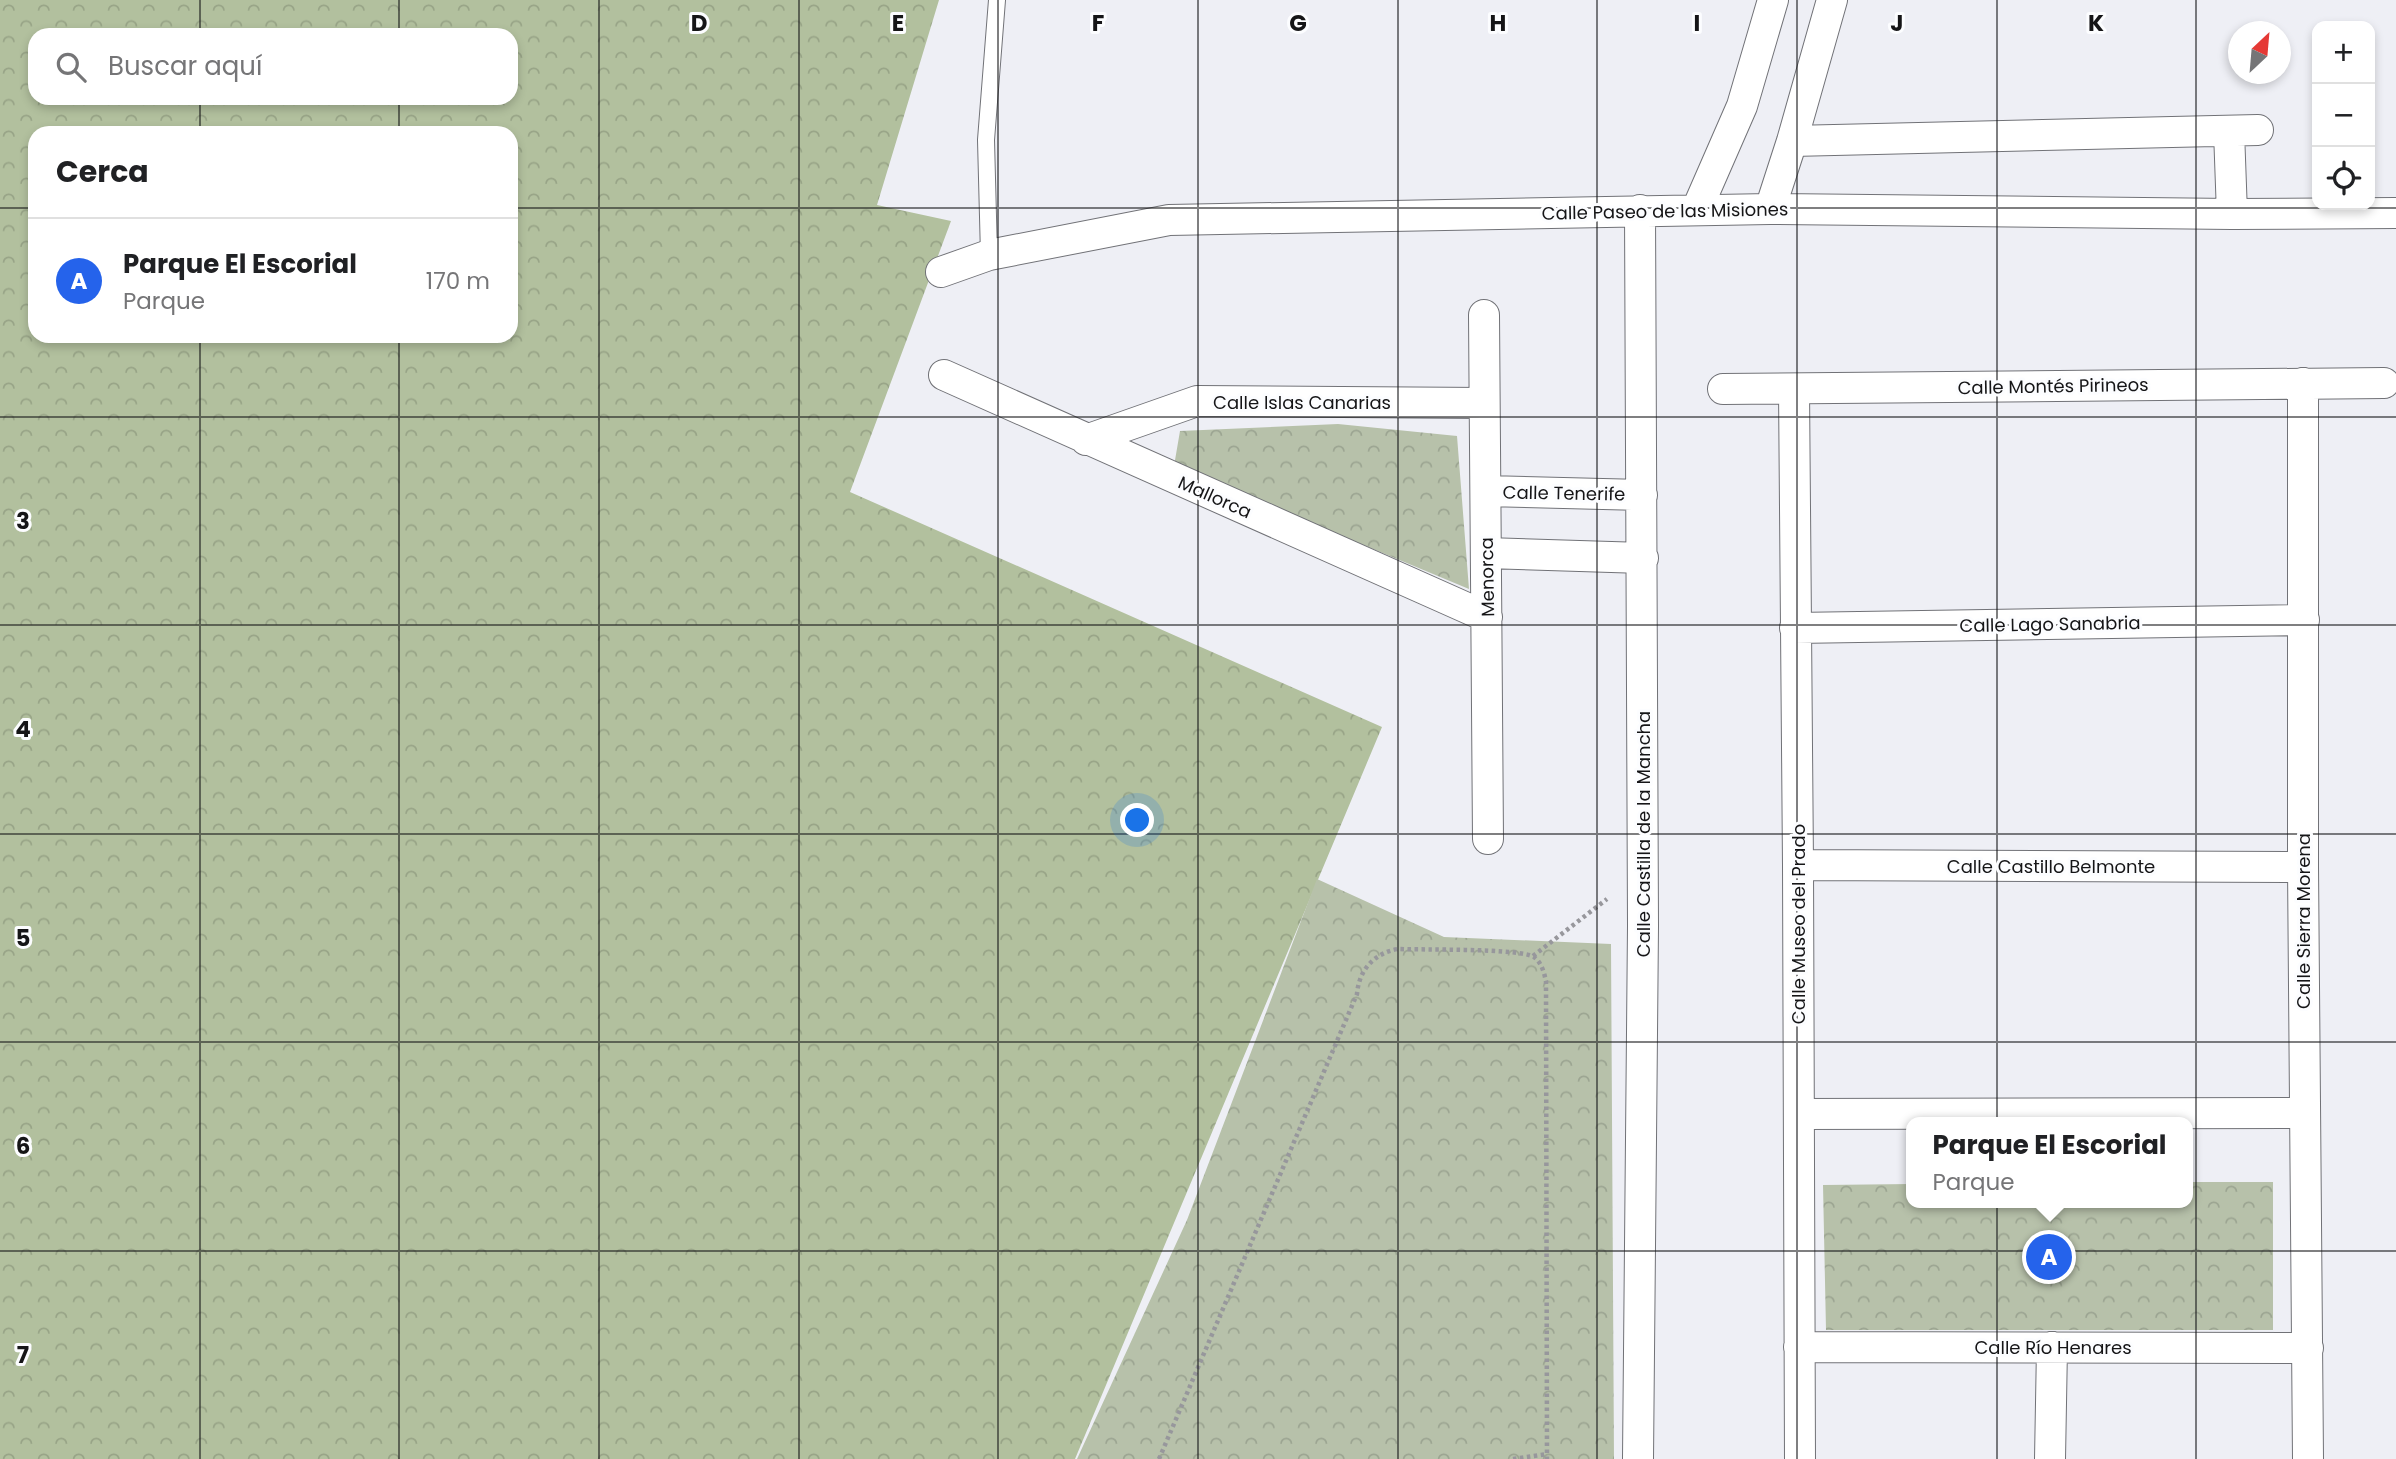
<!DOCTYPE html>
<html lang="es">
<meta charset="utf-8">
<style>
:root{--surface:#fff;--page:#f2f2f2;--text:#202124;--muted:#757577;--line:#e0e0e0;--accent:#2563eb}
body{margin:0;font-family:Poppins,sans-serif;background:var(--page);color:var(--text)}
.controls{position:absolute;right:21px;top:21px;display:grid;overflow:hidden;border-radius:14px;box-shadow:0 4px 10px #0003}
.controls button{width:63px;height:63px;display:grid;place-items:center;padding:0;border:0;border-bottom:2px solid var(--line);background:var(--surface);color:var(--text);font:35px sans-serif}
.compass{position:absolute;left:2228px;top:21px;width:63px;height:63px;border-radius:50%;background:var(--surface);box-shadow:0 4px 10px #0003;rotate:26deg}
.you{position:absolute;left:1138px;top:821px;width:24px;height:24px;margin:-18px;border:5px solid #fff;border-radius:50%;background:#1a73e8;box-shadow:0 0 0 10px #1a73e833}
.badge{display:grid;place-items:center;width:46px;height:46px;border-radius:50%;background:var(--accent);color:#fff;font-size:23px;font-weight:700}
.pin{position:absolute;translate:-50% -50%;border:4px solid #fff;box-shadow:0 2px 7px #0006}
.popup{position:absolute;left:1906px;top:1117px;width:287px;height:91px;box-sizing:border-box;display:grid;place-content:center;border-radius:14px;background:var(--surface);filter:drop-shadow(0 2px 5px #0005);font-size:23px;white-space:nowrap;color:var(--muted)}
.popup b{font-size:26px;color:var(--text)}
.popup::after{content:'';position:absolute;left:50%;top:100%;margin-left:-14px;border:14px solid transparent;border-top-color:var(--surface)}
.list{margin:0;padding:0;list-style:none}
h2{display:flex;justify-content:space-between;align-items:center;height:91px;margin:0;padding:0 28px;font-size:30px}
h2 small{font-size:23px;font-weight:400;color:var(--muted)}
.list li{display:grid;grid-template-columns:46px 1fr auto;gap:21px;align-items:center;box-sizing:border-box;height:126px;padding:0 28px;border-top:2px solid var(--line)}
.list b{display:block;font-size:26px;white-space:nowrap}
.list p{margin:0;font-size:23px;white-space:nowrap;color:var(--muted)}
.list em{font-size:23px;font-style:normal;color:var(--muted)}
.icon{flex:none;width:38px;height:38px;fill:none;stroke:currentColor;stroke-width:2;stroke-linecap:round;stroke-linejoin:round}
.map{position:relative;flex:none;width:2396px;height:1459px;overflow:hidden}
.search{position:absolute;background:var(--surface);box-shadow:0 4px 10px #0003;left:28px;top:28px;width:490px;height:77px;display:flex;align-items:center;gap:18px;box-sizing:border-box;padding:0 24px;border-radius:21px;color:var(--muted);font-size:26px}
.panel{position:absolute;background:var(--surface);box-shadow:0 4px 10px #0003;left:28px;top:126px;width:490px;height:217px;border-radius:21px}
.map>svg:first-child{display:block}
</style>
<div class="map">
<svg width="2396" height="1459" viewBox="0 0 2396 1459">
<defs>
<pattern id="forest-crowns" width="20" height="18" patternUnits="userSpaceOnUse" patternTransform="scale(1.75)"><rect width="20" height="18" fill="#b2c09e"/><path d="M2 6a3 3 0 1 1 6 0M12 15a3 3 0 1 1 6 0" fill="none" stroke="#98a487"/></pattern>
<pattern id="park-crowns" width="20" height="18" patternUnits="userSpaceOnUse" patternTransform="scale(1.75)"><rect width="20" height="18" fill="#b7c1aa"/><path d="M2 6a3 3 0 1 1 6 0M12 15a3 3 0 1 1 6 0" fill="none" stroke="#9ca592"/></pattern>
</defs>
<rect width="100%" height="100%" fill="#eeeff5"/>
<!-- forest -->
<path fill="url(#forest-crowns)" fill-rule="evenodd" d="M 0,0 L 939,0 L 877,205 L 951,221 L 850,492 L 1382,727 L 1075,1459 L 0,1459 ZM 35,35 L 511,35 L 511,98 L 35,98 ZM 35,133 L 511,133 L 511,336 L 35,336 Z"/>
<!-- park -->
<path fill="url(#park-crowns)" d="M 1338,424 L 1457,436 L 1469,589 L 1174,466 L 1180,431 Z
M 1317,879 L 1444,937 L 1611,944 L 1614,1459 L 1077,1459 L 1187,1220 Z
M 2187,1182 L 2273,1182 L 2273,1330 L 1826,1330 L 1823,1185 L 1911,1184 L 1911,1203 L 2187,1203 Z"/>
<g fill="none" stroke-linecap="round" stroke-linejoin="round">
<!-- lane casing -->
<g stroke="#717277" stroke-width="18">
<path id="lane" d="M 989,255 L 986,140 L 997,0"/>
</g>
<!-- street casing -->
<g stroke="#717277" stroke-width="32">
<path id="street" d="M 2229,131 L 2232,214
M 1792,141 L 2258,130
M 1697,209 L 1742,106 L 1773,0
M 1770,209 L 1792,141 L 1832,0
M 941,272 L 989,255 L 1169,220 L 1770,209 L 2232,214 L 2396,213
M 1484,315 L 1488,839
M 944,375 L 1487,617
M 2303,383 L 2303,867 L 2308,1459
M 1723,389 L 2384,383
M 1794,389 L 1798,865 L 1800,1459
M 1086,440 L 1197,401 L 1484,403
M 1486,491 L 1642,495
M 1486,553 L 1643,558
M 1795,628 L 2304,620
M 1798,865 L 2303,867
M 1799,1114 L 2304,1113
M 1799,1347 L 2308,1348
M 1638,1459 L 1643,926 L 1640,210
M 2050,1459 L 2052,1347"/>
</g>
<!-- path -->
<path stroke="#97979c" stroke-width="4.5" stroke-dasharray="3.5 3.5" stroke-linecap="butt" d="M 1533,956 L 1607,899
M 1159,1459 L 1357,994 C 1359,970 1374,953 1398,949 C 1421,950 1520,948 1534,957 C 1542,963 1544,973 1546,981 L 1547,1459
M 1513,1459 L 1547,1454"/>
<!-- lane -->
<use href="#lane" stroke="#fff" stroke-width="16"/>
<!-- street -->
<use href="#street" stroke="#fff" stroke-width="30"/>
</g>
<!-- grid -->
<path fill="none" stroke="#151517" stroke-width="2" stroke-opacity="0.55" d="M 200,0 L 200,35M 399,0 L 399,35M 599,0 L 599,1459M 799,0 L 799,1459M 998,0 L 998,1459M 1198,0 L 1198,1459M 1398,0 L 1398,1459M 1597,0 L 1597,1459M 1797,0 L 1797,1459M 1997,0 L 1997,1459M 2196,0 L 2196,1459M 200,98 L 200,133M 399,98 L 399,133M 0,208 L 35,208M 511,208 L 2396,208M 200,336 L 200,1459M 399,336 L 399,1459M 0,417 L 2396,417M 0,625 L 2396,625M 0,834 L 2396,834M 0,1042 L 2396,1042M 0,1251 L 2396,1251"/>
<g text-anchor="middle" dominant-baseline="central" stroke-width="6" stroke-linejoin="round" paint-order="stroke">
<!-- street labels -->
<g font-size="18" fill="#151517" stroke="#fcfdff">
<text transform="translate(1665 211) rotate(-1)">Calle Paseo de las Misiones</text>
<text transform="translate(2053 386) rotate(-1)">Calle Montés Pirineos</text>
<text x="1302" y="402">Calle Islas Canarias</text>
<text transform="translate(1564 493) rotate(1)">Calle Tenerife</text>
<text transform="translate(1215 497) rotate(24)">Mallorca</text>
<text transform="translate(1487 577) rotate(-91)">Menorca</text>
<text transform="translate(2050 624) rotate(-1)">Calle Lago Sanabria</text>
<text transform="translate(1643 834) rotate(-90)">Calle Castilla de la Mancha</text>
<text x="2051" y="866">Calle Castillo Belmonte</text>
<text transform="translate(2303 921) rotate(-90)">Calle Sierra Morena</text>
<text transform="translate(1798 924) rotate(-90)">Calle Museo del Prado</text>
<text x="2053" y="1347">Calle Río Henares</text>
</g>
</g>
<g font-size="23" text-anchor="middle" font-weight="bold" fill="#151517" stroke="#fcfdff" stroke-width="6" stroke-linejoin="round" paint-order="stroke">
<text x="699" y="31">D</text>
<text x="898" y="31">E</text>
<text x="1098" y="31">F</text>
<text x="1298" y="31">G</text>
<text x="1498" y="31">H</text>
<text x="1697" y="31">I</text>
<text x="1897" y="31">J</text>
<text x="2096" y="31">K</text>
<text x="23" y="529">3</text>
<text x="23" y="737">4</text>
<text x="23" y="946">5</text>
<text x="23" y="1154">6</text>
<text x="23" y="1363">7</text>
</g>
</svg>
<div class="controls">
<button>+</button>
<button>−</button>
<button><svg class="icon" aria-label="locate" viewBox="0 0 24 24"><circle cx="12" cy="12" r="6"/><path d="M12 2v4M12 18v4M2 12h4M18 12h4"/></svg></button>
</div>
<svg class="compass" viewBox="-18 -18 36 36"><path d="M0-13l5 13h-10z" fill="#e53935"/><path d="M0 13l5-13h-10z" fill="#757577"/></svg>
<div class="you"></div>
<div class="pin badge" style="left:2049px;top:1257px">A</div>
<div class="popup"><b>Parque El Escorial</b>Parque</div>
<div class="search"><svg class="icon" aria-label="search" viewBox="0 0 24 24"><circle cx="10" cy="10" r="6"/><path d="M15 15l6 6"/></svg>Buscar aquí</div>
<section class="panel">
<h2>Cerca<small></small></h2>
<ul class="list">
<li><span class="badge">A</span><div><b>Parque El Escorial</b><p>Parque</p></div><em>170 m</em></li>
</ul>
</section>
</div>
